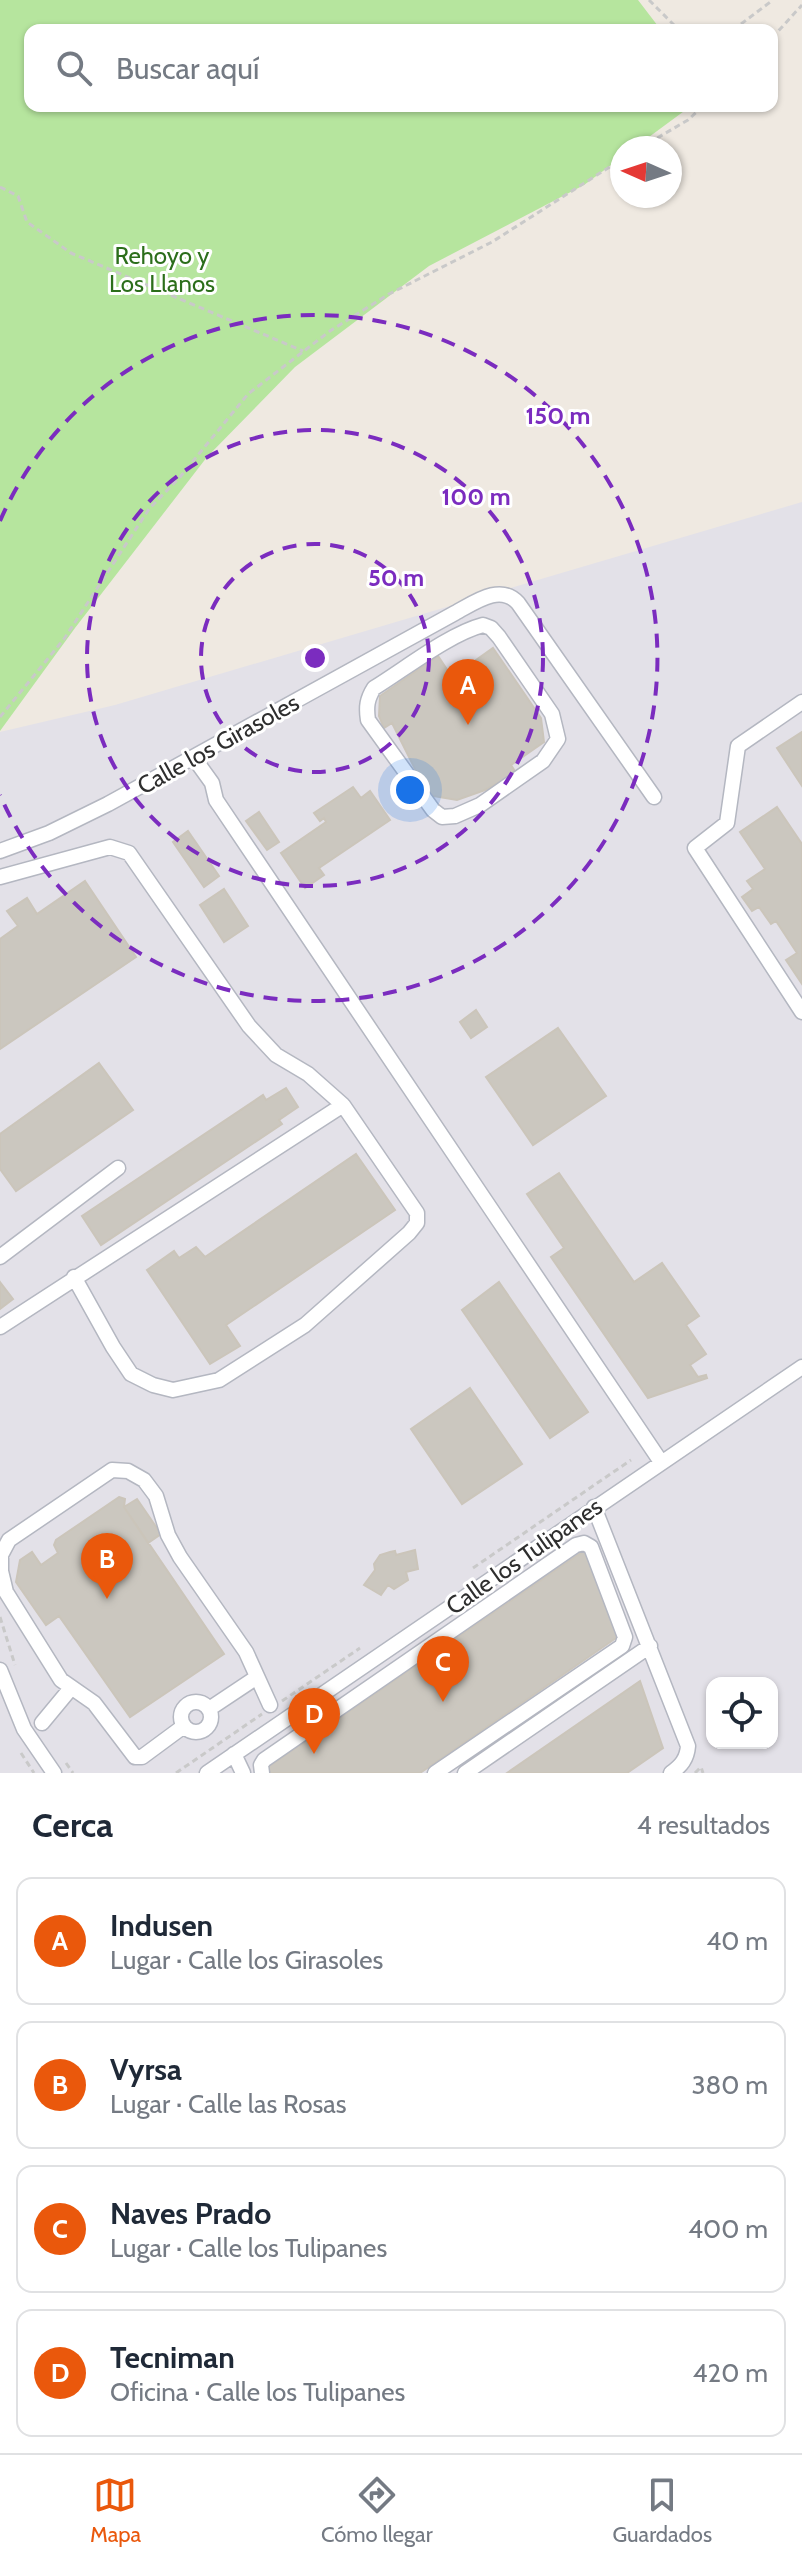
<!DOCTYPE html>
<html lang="es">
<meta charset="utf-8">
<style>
:root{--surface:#fff;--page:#f6f6f7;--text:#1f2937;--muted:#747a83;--line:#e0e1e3;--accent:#ea580c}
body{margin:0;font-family:Cabin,sans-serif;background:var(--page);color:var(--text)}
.controls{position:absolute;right:24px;bottom:24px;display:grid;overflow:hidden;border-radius:16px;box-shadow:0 2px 6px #0004}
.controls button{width:72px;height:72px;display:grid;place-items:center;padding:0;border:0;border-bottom:2px solid var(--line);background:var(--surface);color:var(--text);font:40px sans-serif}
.compass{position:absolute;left:610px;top:136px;width:72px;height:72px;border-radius:50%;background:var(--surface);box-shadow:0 2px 6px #0004;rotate:273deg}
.you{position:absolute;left:410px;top:790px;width:28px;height:28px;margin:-20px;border:6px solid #fff;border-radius:50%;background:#1a73e8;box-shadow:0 0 0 12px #1a73e833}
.badge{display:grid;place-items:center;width:52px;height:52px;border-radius:50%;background:var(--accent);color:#fff;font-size:26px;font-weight:700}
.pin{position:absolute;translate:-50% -66px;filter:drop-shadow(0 2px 4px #0008)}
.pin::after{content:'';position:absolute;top:42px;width:28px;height:24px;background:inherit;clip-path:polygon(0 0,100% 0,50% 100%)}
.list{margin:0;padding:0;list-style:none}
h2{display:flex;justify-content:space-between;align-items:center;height:104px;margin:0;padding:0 32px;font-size:34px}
h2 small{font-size:26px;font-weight:400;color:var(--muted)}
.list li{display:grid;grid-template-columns:52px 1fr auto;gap:24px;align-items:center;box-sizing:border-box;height:128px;margin:0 16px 16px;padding:0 16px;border:2px solid var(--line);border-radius:16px}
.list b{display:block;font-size:30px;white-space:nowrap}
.list p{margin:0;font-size:26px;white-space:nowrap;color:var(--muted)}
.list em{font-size:26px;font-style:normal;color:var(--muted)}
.icon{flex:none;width:44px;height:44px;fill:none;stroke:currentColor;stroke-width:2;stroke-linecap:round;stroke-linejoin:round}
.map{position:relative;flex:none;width:802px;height:1773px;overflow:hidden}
.search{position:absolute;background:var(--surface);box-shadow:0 2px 6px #0004;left:24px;right:24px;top:24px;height:88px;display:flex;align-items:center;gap:20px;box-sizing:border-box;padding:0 28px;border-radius:16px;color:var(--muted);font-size:30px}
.sheet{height:680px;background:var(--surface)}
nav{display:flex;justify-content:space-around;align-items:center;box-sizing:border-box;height:112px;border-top:2px solid var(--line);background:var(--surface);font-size:22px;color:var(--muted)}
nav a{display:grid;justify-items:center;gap:4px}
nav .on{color:var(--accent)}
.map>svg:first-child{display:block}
</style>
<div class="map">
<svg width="802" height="1773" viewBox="0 0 802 1773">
<rect width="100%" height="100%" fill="#efe9e1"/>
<!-- industrial -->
<path fill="#e3e1e8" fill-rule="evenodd" d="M 802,502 L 802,1773 L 0,1773 L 0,732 L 115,705 ZM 712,1683 L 772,1683 L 772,1743 L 712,1743 Z"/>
<!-- green -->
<path fill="#b6e59e" d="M 0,0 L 638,0 L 661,30 L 30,30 L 30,106 L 691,106 L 634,148 L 622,148 L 622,157 L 584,185 L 429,266 L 295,367 L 207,457 L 75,628 L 0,731 Z"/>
<!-- building -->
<path fill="#cbc7bf" stroke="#cbc5ba" stroke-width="2" d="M 493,648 L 541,718 L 544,742 L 511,765 L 516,773 L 485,790 L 457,800 L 428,795 L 392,723 L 384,728 L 379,716 L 380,696 L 438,656 L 452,677 Z
M 802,732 L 802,786 L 777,748 Z
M 353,787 L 361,798 L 370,791 L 390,820 L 319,868 L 324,875 L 305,888 L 281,853 L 326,822 L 324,818 L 320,821 L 314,813 Z
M 777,807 L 802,844 L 802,984 L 786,960 L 797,953 L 776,921 L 771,924 L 759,907 L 752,911 L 742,897 L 753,889 L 747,881 L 765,869 L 740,832 Z
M 259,812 L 279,842 L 267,850 L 246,821 Z
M 188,831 L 219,876 L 204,887 L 173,842 Z
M 85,881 L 136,957 L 0,1049 L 0,939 L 18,926 L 7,911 L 27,898 L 37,914 Z
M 224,889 L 248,926 L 224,942 L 200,905 Z
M 476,1010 L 487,1027 L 471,1038 L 460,1022 Z
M 558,1028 L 606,1096 L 533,1145 L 486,1077 Z
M 99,1063 L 133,1110 L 16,1191 L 0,1169 L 0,1134 Z
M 286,1088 L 298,1107 L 279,1120 L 282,1124 L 101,1245 L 82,1216 L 263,1095 L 266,1100 Z
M 356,1154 L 395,1210 L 226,1325 L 240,1346 L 210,1364 L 147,1270 L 174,1251 L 179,1258 L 196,1247 L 205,1257 Z
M 559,1173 L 634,1282 L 662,1263 L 699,1316 L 686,1325 L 706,1354 L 690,1365 L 698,1377 L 706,1375 L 707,1378 L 648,1398 L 551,1257 L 564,1248 L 527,1194 Z
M 0,1282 L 13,1299 L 0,1309 Z
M 499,1282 L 588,1412 L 550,1438 L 462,1310 Z
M 470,1388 L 522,1464 L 462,1504 L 411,1429 Z
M 119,1497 L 125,1499 L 124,1507 L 224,1654 L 130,1717 L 59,1616 L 46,1625 L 16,1582 L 20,1560 L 32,1552 L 41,1565 L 58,1553 L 54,1545 L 56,1540 Z
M 137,1499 L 161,1534 L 148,1543 L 124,1507 Z
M 415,1550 L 418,1569 L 406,1572 L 408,1580 L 394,1589 L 388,1585 L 381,1595 L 364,1585 L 375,1570 L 374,1564 L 380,1555 L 390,1552 L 395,1551 L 396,1555 Z
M 585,1550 L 619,1636 L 420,1773 L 270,1773 L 268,1767 Z
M 640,1681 L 663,1748 L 627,1773 L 507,1773 Z"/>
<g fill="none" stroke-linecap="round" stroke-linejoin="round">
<!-- minor casing -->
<g stroke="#b4b7c1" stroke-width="17">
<path id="minor" d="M 483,625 L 491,628 L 499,637 L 552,714 L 558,739 L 543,761 L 480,805 L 455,816 L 442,817 L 433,810 L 368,720 C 366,707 367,699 374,688 C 405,669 449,634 483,625 Z
M 802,702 L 738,746 L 727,823 L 695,848 L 802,1012
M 194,758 L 212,783 L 216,800 L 661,1462
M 0,851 L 49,833 L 108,804 L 455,613 C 474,603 500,583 518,603 L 654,797
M 0,877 L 110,847 L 129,853 L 249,1026 L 276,1055 L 308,1074 L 343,1105
M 0,1257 L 118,1168
M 0,1327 L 343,1105 L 417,1213 L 417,1223 L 409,1233 L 305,1325 L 219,1380 L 173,1390 L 153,1385 L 131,1374 L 113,1347 L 74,1277
M 594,1507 L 688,1746 C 687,1759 681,1766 671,1773
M 0,1670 L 24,1729 L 54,1773
M181 1717a15 15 0 1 1 30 0a15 15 0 1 1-30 0Z
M 209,1709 L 257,1677
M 42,1723 L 71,1688
M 184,1726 L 142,1757 L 135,1757 L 94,1703 L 61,1680 L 6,1592 L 1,1571 L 1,1555 L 9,1540 L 112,1470 L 128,1471 L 144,1480 L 156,1496 L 168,1535 L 180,1557 L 246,1652 L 270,1705
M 234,1754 L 243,1773
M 207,1773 L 802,1367
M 262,1773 L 261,1765 L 264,1760 L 576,1545 L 584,1543 L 591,1547 L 625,1637 L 622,1646 L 435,1773
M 465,1773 L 650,1646"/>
</g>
<!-- path -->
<path stroke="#c9c9c9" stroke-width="3" stroke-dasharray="6 4" stroke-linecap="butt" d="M 649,0 L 675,26 L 684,30
M 733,30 L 773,0
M 772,38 L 802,5
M 640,148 L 688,120 L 703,106
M 0,187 L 18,196 L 27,222 L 71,253 L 303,351
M 0,717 L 64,639 L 149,509 L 180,477 L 248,394 L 330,331 L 389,294 L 492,242 L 622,159
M 473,1568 L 631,1460
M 0,1617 L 15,1665
M 282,1701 L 360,1648
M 21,1753 L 34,1773
M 66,1763 L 73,1773
M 176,1773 L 262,1714
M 695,1773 L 701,1767 L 703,1773"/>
<!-- minor -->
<use href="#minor" stroke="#fff" stroke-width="14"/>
</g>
<!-- distance rings -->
<g fill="none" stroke="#7b2cbf" stroke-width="4" stroke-dasharray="14 10">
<circle cx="315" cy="658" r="114"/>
<circle cx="315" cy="658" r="228"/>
<path d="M0 521A343 343 0 1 1 0 795"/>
</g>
<g text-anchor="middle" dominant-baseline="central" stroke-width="6" stroke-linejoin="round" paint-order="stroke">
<!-- park labels -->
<g font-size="24" fill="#2c6e1b" stroke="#fff">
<text x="162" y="255">Rehoyo y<tspan x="162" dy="28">Los Llanos</tspan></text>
</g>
<!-- street labels -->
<g font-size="24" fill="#2e2e2e" stroke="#fff">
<text transform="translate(218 744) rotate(-29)">Calle los Girasoles</text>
<text transform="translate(524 1556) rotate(-35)">Calle los Tulipanes</text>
</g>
</g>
<circle cx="315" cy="658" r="12" fill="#7b2cbf" stroke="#fff" stroke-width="4"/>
<g font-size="24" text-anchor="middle" font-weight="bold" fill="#7b2cbf" stroke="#fff" stroke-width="6" stroke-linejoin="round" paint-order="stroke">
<text x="558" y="424">150 m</text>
<text x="476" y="505">100 m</text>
<text x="396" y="586">50 m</text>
</g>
</svg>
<div class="controls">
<button><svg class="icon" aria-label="locate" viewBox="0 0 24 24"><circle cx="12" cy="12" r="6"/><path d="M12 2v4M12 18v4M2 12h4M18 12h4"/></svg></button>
</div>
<svg class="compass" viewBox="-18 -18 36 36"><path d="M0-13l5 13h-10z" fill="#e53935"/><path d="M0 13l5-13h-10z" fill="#747a83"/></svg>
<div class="you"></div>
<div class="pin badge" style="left:468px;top:725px">A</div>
<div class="pin badge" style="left:107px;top:1599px">B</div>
<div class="pin badge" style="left:443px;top:1702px">C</div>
<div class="pin badge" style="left:314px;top:1754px">D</div>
<div class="search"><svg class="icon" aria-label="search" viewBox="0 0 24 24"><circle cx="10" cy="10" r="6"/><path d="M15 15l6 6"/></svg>Buscar aquí</div>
</div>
<section class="sheet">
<h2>Cerca<small>4 resultados</small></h2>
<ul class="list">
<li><span class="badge">A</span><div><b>Indusen</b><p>Lugar · Calle los Girasoles</p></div><em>40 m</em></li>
<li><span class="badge">B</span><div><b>Vyrsa</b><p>Lugar · Calle las Rosas</p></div><em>380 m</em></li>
<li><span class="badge">C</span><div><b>Naves Prado</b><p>Lugar · Calle los Tulipanes</p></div><em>400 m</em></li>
<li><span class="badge">D</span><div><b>Tecniman</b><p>Oficina · Calle los Tulipanes</p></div><em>420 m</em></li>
</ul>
</section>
<nav>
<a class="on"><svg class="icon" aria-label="map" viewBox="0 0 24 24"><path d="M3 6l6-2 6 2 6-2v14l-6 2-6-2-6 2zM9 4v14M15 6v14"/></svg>Mapa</a>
<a><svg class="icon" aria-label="directions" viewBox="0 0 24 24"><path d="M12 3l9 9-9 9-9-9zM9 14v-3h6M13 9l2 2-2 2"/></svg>Cómo llegar</a>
<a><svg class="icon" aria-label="saved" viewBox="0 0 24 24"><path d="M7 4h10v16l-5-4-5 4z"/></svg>Guardados</a>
</nav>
